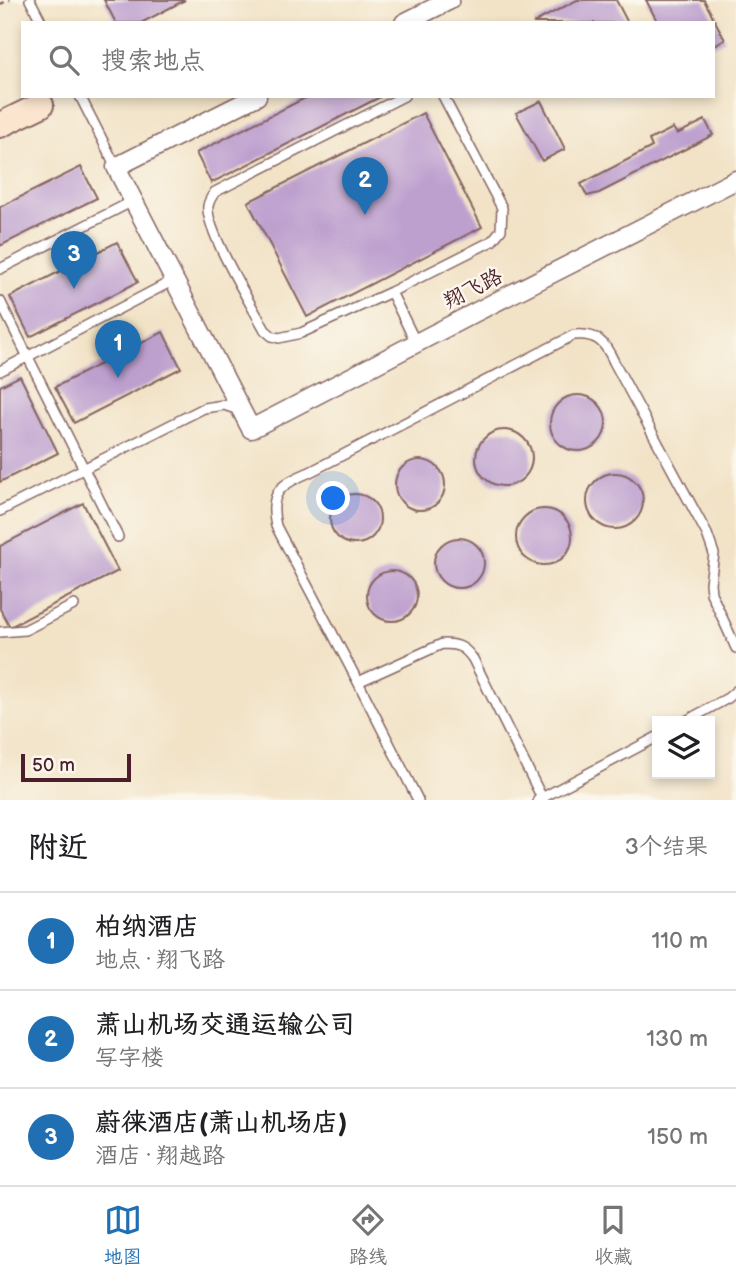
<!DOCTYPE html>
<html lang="zh">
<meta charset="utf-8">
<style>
:root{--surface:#fff;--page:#f2f2f2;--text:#202124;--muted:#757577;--line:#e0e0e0;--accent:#1f6fb2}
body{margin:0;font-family:"Balsamiq Sans","LXGW WenKai TC",sans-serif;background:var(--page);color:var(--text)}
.controls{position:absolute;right:21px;bottom:21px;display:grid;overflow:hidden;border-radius:0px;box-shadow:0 4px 10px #0003}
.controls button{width:63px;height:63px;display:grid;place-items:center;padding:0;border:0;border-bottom:2px solid var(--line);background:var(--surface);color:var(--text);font:35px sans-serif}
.scale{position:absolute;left:21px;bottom:18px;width:110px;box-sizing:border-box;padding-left:7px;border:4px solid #4a1f2b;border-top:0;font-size:19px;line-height:24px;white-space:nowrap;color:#4a1f2b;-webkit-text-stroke:5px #fbf7ec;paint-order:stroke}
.you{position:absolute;left:334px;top:499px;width:24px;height:24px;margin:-18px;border:5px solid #fff;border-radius:50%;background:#1a73e8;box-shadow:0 0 0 10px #1a73e833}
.badge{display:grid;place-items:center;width:46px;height:46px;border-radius:50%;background:var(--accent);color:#fff;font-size:23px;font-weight:700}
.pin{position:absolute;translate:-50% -58px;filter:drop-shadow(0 2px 4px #0008)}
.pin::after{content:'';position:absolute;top:37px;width:24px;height:21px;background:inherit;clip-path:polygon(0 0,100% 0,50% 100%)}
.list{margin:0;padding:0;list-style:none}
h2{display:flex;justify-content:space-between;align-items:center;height:91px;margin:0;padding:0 28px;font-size:30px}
h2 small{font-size:23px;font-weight:400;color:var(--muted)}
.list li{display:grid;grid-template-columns:46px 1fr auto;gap:21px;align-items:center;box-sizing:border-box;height:98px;padding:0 28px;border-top:2px solid var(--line)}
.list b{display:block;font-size:26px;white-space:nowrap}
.list p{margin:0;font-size:23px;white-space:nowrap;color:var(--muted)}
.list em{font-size:23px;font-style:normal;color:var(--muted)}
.icon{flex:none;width:38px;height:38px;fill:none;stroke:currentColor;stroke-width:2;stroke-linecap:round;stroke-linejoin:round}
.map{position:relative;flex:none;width:736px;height:800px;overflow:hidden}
.search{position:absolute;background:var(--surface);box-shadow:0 4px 10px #0003;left:21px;right:21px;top:21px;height:77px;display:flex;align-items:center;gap:18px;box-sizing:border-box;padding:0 24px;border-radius:0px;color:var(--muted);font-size:26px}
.sheet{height:385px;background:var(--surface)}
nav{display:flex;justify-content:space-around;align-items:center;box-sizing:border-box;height:98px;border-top:2px solid var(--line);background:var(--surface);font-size:19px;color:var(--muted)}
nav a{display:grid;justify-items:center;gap:4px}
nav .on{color:var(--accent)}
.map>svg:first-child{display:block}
</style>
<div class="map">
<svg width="736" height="800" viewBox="0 0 736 800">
<rect width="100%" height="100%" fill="#fbf7ec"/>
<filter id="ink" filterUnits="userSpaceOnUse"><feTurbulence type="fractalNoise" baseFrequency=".0143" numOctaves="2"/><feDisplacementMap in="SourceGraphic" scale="14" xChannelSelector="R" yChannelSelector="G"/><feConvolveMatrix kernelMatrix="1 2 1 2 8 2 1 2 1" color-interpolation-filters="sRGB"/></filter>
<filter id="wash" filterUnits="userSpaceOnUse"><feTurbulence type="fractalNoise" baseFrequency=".00686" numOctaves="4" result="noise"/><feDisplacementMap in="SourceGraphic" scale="28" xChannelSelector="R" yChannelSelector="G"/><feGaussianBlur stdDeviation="1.57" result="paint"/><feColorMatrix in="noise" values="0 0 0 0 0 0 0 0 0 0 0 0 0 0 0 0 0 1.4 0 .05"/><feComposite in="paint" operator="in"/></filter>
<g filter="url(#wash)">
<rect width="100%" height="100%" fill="#f2e3c7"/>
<g id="blocks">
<!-- building -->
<path fill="#bea0cf" d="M 104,0 L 185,0 L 141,23 L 116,23 Z
M 577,0 L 616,0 L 628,23 L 533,23 Z
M 646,0 L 704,0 L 725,40 L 713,46 L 713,23 L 658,23 Z
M 309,96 L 382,96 L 211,183 L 196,153 Z
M 541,101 L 565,149 L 542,161 L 516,113 Z
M 423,113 L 482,227 L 307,317 L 248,202 Z
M 705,120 L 713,135 L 599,193 L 587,196 L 581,184 L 652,147 L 649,140 L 673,128 L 677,134 Z
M 81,167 L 97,198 L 0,246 L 0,207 Z
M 117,242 L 138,282 L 30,337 L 10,297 Z
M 163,332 L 181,368 L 74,423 L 55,387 Z
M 20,376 L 58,453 L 0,482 L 0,386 Z
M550 423a28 28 0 1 1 56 0a28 28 0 1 1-56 0Z
M476 458a28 28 0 1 1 56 0a28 28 0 1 1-56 0Z
M395 485a25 25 0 1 1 50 0a25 25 0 1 1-50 0Z
M587 501a28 28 0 1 1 56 0a28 28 0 1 1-56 0Z
M330 519a25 25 0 1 1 50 0a25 25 0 1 1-50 0Z
M 83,503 L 118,571 L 10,627 L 0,609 L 0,546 Z
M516 537a28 28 0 1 1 56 0a28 28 0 1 1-56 0Z
M434 563a25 25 0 1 1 50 0a25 25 0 1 1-50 0Z
M367 596a25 25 0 1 1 50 0a25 25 0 1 1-50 0Z"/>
</g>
</g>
<g filter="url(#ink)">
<use href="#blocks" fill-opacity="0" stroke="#856462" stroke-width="2"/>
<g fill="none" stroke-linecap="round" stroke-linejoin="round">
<!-- lane casing -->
<g stroke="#856462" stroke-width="12">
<path id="lane" d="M 30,0 L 42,23
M 80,96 L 116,167
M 404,96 L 215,192 C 212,196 209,200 208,206 C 205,229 252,306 265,330 L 272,336 L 279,338 L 301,333 L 391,292 L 492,241 L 501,230 L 502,208 L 443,96
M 0,269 L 133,201
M 391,292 L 416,343
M 0,301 L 118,537
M 0,371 L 174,280
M 0,511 L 204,408 L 224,405 L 239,410
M 0,632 L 25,630 L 74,605
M 358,682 L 276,526 C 268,492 281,484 310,472 L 574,335 C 597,333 605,342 614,362 L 707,534 L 714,554 L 710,583 L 711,593 L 736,648
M 686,721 L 728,698 L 736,691
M 418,800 L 358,682 L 442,644 C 457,644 464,646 473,659 L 543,800
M 538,800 L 657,737"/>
</g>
<!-- street casing -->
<g stroke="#856462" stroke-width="21">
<path id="street" d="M 404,23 L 450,0
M 257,96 L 116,167 L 251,429 L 476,312 L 736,180"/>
</g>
<!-- secondary casing -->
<g stroke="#856462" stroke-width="28">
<path id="secondary" d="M 0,125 L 41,105"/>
</g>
<!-- path -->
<path stroke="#856462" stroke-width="2.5" stroke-dasharray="5 5" stroke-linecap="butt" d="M 0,4 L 10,0"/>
<!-- lane -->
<use href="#lane" stroke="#fff" stroke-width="9"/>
<!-- street -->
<use href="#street" stroke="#fff" stroke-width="18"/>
<!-- secondary -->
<use href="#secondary" stroke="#fce5cf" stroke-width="24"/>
</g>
</g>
<g text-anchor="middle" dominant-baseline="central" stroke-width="5" stroke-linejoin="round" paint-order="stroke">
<!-- street labels -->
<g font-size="21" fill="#4a1f2b" stroke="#fbf7ec">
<text transform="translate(473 289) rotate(-27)">翔飞路</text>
</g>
</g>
</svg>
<div class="controls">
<button><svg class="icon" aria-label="layers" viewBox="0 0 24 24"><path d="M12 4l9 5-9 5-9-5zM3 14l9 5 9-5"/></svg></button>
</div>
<div class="scale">50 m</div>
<div class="you"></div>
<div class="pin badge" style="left:118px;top:378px">1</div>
<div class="pin badge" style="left:365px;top:215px">2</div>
<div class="pin badge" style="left:74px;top:289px">3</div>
<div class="search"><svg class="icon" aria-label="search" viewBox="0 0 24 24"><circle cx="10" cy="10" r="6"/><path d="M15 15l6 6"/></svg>搜索地点</div>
</div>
<section class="sheet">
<h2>附近<small>3个结果</small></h2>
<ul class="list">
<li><span class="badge">1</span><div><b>柏纳酒店</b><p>地点 · 翔飞路</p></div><em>110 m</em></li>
<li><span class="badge">2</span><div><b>萧山机场交通运输公司</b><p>写字楼</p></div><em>130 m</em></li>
<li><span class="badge">3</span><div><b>蔚徕酒店(萧山机场店)</b><p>酒店 · 翔越路</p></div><em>150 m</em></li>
</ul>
</section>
<nav>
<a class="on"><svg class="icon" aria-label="map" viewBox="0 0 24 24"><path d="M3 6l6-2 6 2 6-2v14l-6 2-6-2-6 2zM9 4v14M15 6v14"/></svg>地图</a>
<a><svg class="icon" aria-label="directions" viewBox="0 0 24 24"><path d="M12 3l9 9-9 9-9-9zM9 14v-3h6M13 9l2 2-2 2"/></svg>路线</a>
<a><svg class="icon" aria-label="saved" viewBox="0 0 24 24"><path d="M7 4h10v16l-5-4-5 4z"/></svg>收藏</a>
</nav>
